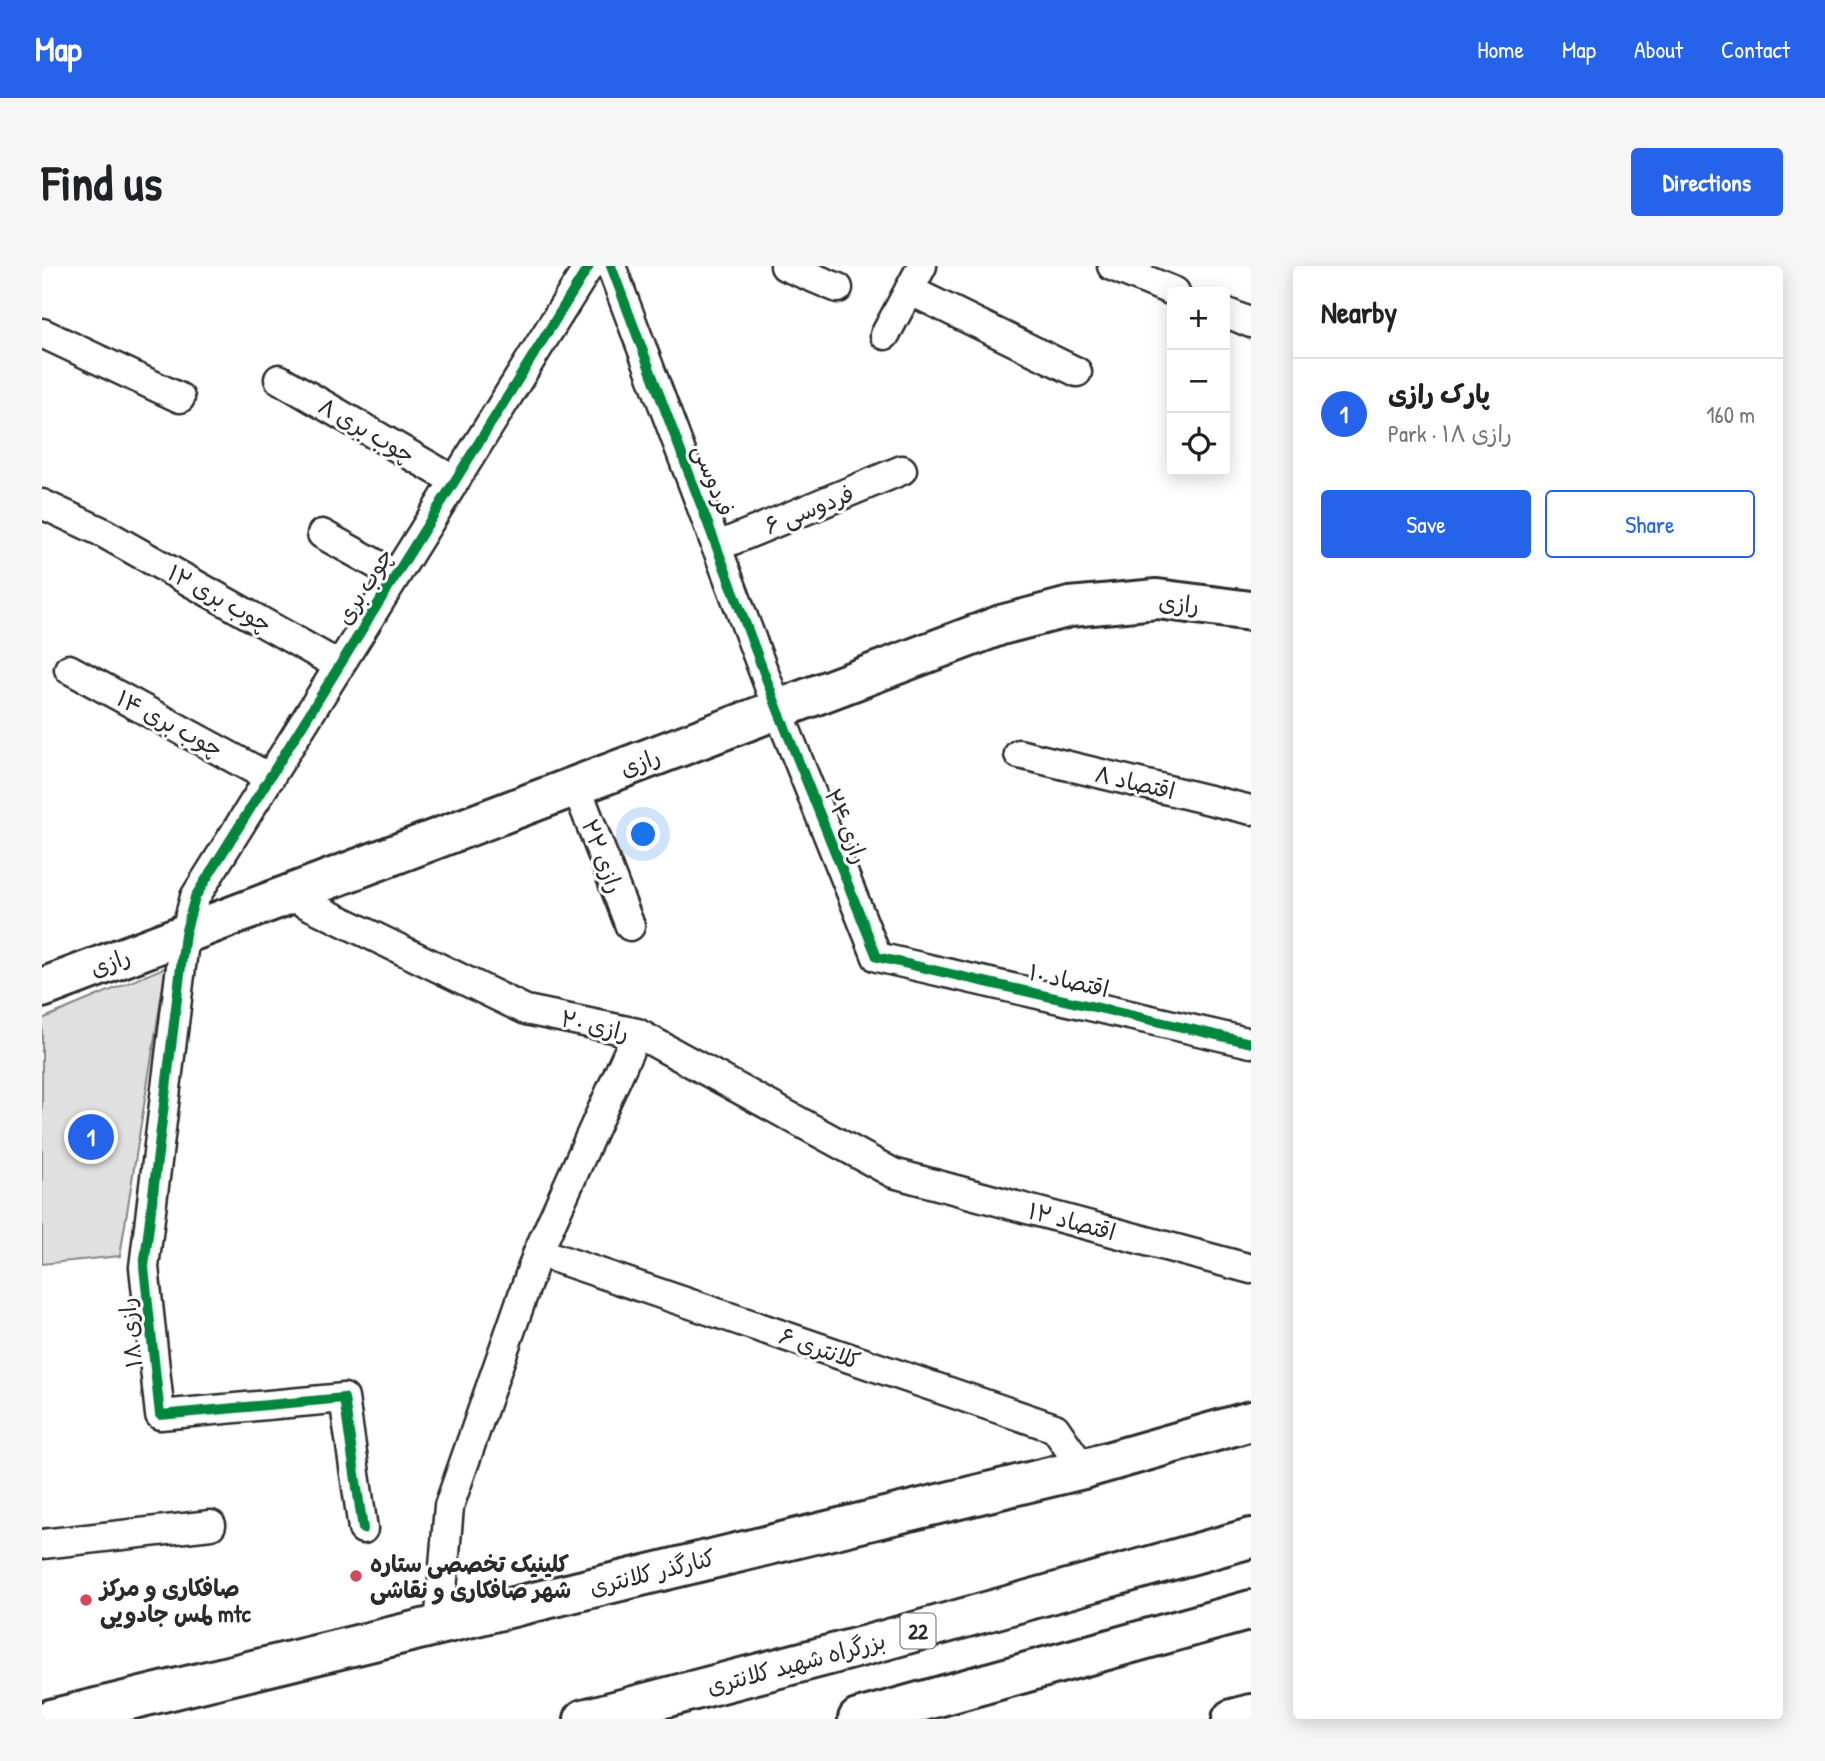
<!DOCTYPE html>
<meta charset="utf-8">
<style>
:root{--surface:#fff;--page:#f6f6f6;--text:#202124;--muted:#757577;--line:#e0e0e0;--accent:#2563eb}
body{margin:0;font-family:"Patrick Hand","Playpen Sans Arabic",sans-serif;background:var(--page);color:var(--text)}
.controls{position:absolute;right:21px;top:21px;display:grid;overflow:hidden;border-radius:7px;box-shadow:0 4px 18px #0003}
.controls button{width:63px;height:63px;display:grid;place-items:center;padding:0;border:0;border-bottom:2px solid var(--line);background:var(--surface);color:var(--text);font:35px sans-serif}
.you{position:absolute;left:602px;top:569px;width:24px;height:24px;margin:-18px;border:5px solid #fff;border-radius:50%;background:#1a73e8;box-shadow:0 0 0 10px #1a73e833}
.badge{display:grid;place-items:center;width:46px;height:46px;border-radius:50%;background:var(--accent);color:#fff;font-size:23px;font-weight:700}
.pin{position:absolute;translate:-50% -50%;border:4px solid #fff;box-shadow:0 2px 7px #0006}
.list{margin:0;padding:0;list-style:none}
h2{display:flex;justify-content:space-between;align-items:center;height:91px;margin:0;padding:0 28px;font-size:30px}
h2 small{font-size:23px;font-weight:400;color:var(--muted)}
.list li{display:grid;grid-template-columns:46px 1fr auto;gap:21px;align-items:center;box-sizing:border-box;height:112px;padding:0 28px;border-top:2px solid var(--line)}
.list b{display:block;font-size:26px;white-space:nowrap}
.list p{margin:0;font-size:23px;white-space:nowrap;color:var(--muted)}
.list em{font-size:23px;font-style:normal;color:var(--muted)}
.actions{display:flex;gap:14px;padding:21px 28px}
.actions a{flex:1;padding:16px 0;border:2px solid var(--accent);border-radius:7px;text-align:center;font-size:24px;color:var(--accent)}
.actions .main{background:var(--accent);color:#fff}
.icon{flex:none;width:38px;height:38px;fill:none;stroke:currentColor;stroke-width:2;stroke-linecap:round;stroke-linejoin:round}
.map{position:relative;flex:none;width:1209px;height:1453px;overflow:hidden;border-radius:7px}
header{display:flex;align-items:center;gap:42px;box-sizing:border-box;height:98px;padding:0 35px;background:var(--accent);color:#fff}
header strong{font-size:33px}
nav{display:flex;gap:38px;margin-inline-start:auto;font-size:24px}
.intro{display:flex;align-items:center;justify-content:space-between;box-sizing:border-box;height:168px;padding:0 42px}
h1{margin:0;font-size:49px}
.button{padding:18px 32px;border-radius:7px;background:var(--accent);color:#fff;font-size:24px;font-weight:700}
main{display:flex;gap:42px;padding:0 42px}
aside{flex:1;background:var(--surface);border-radius:7px;box-shadow:0 4px 18px #0003}
.map>svg:first-child{display:block}
</style>
<header>
<strong>Map</strong>
<nav><a>Home</a><a>Map</a><a>About</a><a>Contact</a></nav>
</header>
<div class="intro"><h1>Find us</h1><a class="button">Directions</a></div>
<main>
<div class="map">
<svg width="1209" height="1453" viewBox="0 0 1209 1453">
<rect width="100%" height="100%" fill="#fff"/>
<filter id="ink" filterUnits="userSpaceOnUse"><feTurbulence type="fractalNoise" baseFrequency=".0143" numOctaves="2"/><feDisplacementMap in="SourceGraphic" scale="14" xChannelSelector="R" yChannelSelector="G"/><feConvolveMatrix kernelMatrix="1 2 1 2 8 2 1 2 1" color-interpolation-filters="sRGB"/></filter>
<g filter="url(#ink)">
<!-- green -->
<path fill="#e0e0e0" stroke="#868686" stroke-width="2" d="M 124,701 L 78,990 L 0,998 L 0,753 Z"/>
<g fill="none" stroke-linecap="round" stroke-linejoin="round">
<!-- street casing -->
<g stroke="#2b2b2b" stroke-width="33">
<path id="street" d="M 569,0 L 736,444 L 835,691 L 1209,777
M 743,0 L 796,22
M 1070,0 L 1133,26
M 867,24 L 1035,106
M 1183,46 L 1209,57
M 0,67 L 138,132
M 843,69 L 880,0
M 237,113 L 413,215
M 0,238 L 58,265 L 298,400
M 280,268 L 354,309
M 674,281 L 860,204
M 27,403 L 228,512
M 977,488 L 1209,544
M 534,520 L 588,660
M 246,629 L 484,744 L 595,767 L 851,907 L 1209,1003
M 496,986 L 1013,1162 L 1041,1203
M 321,1263 L 302,1132 L 118,1149 L 102,1001 L 143,668 L 153,631 L 547,0
M 0,1278 L 169,1259
M 397,1360 L 407,1240 L 496,986 L 595,767"/>
</g>
<!-- secondary casing -->
<g stroke="#2b2b2b" stroke-width="44">
<path id="secondary" d="M 0,722 L 959,359 L 1028,341 L 1115,333 L 1209,345
M 9,1453 L 1041,1203 L 1209,1155
M 1190,1453 L 1209,1448"/>
</g>
<!-- highway casing -->
<g stroke="#2b2b2b" stroke-width="44">
<path id="highway" d="M 542,1453 L 829,1378 L 1209,1272
M 816,1453 L 1209,1344"/>
</g>
<!-- street -->
<use href="#street" stroke="#fff" stroke-width="28"/>
<!-- secondary -->
<use href="#secondary" stroke="#fff" stroke-width="38"/>
<!-- highway -->
<use href="#highway" stroke="#fff" stroke-width="38"/>
<!-- cycleway casing -->
<g stroke="#fff" stroke-width="15">
<path id="cycleway" d="M 569,0 L 736,444 L 835,691 L 1209,777
M 321,1263 L 302,1132 L 118,1149 L 102,1001 L 143,668 L 153,631 L 547,0"/>
</g>
<!-- cycleway -->
<use href="#cycleway" stroke="#00873e" stroke-width="10"/>
</g>
</g>
<!-- markers -->
<g fill="#d1495b" stroke="#fff" stroke-width="2.5">
<circle cx="314" cy="1310" r="7"/>
<circle cx="44" cy="1334" r="7"/>
</g>
<g text-anchor="middle" dominant-baseline="central" stroke-width="6" stroke-linejoin="round" paint-order="stroke">
<!-- shield labels -->
<rect fill="#fff" stroke="#6b6b6b" stroke-width="2" x="858.5" y="1347.5" width="35" height="35" rx="5"/>
<g font-size="21" font-weight="bold" fill="#2b2b2b">
<text x="876" y="1365">22</text>
</g>
<!-- street labels -->
<g font-size="23" fill="#2b2b2b" stroke="#fff">
<text transform="translate(325 164) rotate(30)">۸ چوب بری</text>
<text transform="translate(672 214) rotate(69)">فردوسی</text>
<text transform="translate(767 243) rotate(-22)">فردوسی ۶</text>
<text transform="translate(322 320) rotate(-58)">چوب بری</text>
<text transform="translate(178 332) rotate(29)">۱۲ چوب بری</text>
<text transform="translate(1137 337) rotate(5)">رازی</text>
<text transform="translate(128 457) rotate(28)">۱۴ چوب بری</text>
<text transform="translate(598 496) rotate(-21)">رازی</text>
<text transform="translate(1093 516) rotate(13)">۸ اقتصاد</text>
<text transform="translate(805 560) rotate(68)">رازی ۲۴</text>
<text transform="translate(561 590) rotate(69)">رازی ۲۲</text>
<text transform="translate(68 696) rotate(-21)">رازی</text>
<text transform="translate(1027 714) rotate(13)">۱۰ اقتصاد</text>
<text transform="translate(553 759) rotate(13)">رازی ۲۰</text>
<text transform="translate(1030 955) rotate(15)">۱۲ اقتصاد</text>
<text transform="translate(88 1067) rotate(-96)">رازی ۱۸</text>
<text transform="translate(778 1082) rotate(19)">کلانتری ۶</text>
<text transform="translate(610 1306) rotate(-14)">کنارگذر کلانتری</text>
<text transform="translate(754 1397) rotate(-15)">بزرگراه شهید کلانتری</text>
</g>
<!-- poi labels -->
<g font-size="23" font-weight="bold" fill="#2b2b2b" stroke="#fff" text-anchor="start">
<text x="328" y="1297">کلینیک تخصصی ستاره<tspan x="328" dy="26">شهر صافکاری و نقاشی</tspan></text>
<text x="58" y="1321">صافکاری و مرکز<tspan x="58" dy="26">لمس جادویی mtc</tspan></text>
</g>
</g>
</svg>
<div class="controls">
<button>+</button>
<button>−</button>
<button><svg class="icon" aria-label="locate" viewBox="0 0 24 24"><circle cx="12" cy="12" r="6"/><path d="M12 2v4M12 18v4M2 12h4M18 12h4"/></svg></button>
</div>
<div class="you"></div>
<div class="pin badge" style="left:49px;top:871px">1</div>
</div>
<aside>
<h2>Nearby<small></small></h2>
<ul class="list">
<li><span class="badge">1</span><div><b>پارک رازی</b><p>Park · رازی ۱۸</p></div><em>160 m</em></li>
</ul>
<div class="actions"><a class="main">Save</a><a>Share</a></div>
</aside>
</main>
